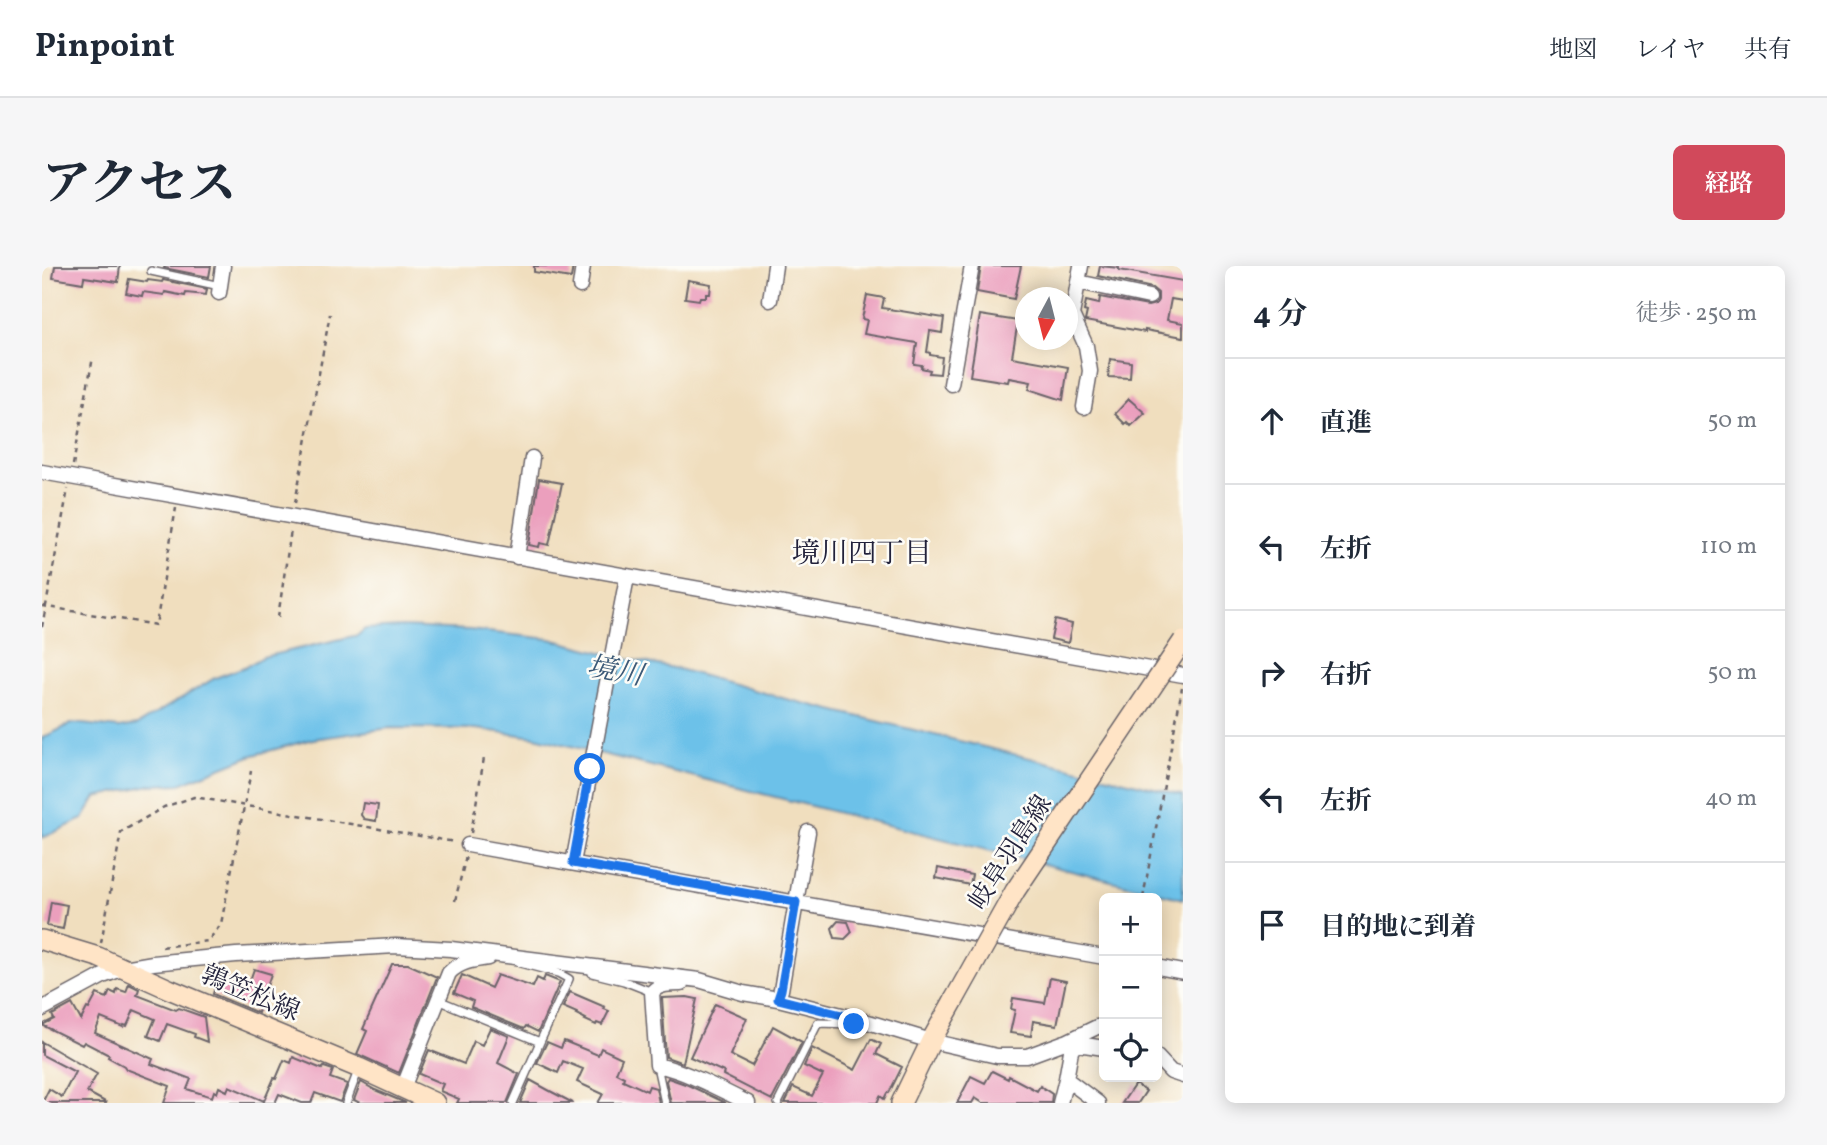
<!DOCTYPE html>
<html lang="ja">
<meta charset="utf-8">
<style>
:root{--surface:#fff;--page:#f6f6f7;--text:#1f2937;--muted:#747a83;--line:#e0e1e3;--accent:#d1495b}
body{margin:0;font-family:Vollkorn,"Noto Serif JP",serif;background:var(--page);color:var(--text)}
.controls{position:absolute;right:21px;bottom:21px;display:grid;overflow:hidden;border-radius:10px;box-shadow:0 4px 18px #0003}
.controls button{width:63px;height:63px;display:grid;place-items:center;padding:0;border:0;border-bottom:2px solid var(--line);background:var(--surface);color:var(--text);font:35px sans-serif}
.compass{position:absolute;left:973px;top:21px;width:63px;height:63px;border-radius:50%;background:var(--surface);box-shadow:0 4px 18px #0003;rotate:187deg}
.stop{position:absolute;width:21px;height:21px;margin:-16px;border:5px solid #1a73e8;border-radius:50%;background:#fff}
.stop.end{background:#1a73e8;border-color:#fff;box-shadow:0 2px 7px #0008}
.list{margin:0;padding:0;list-style:none}
h2{display:flex;justify-content:space-between;align-items:center;height:91px;margin:0;padding:0 28px;font-size:30px}
h2 small{font-size:23px;font-weight:400;color:var(--muted)}
.list li{display:grid;grid-template-columns:46px 1fr auto;gap:21px;align-items:center;box-sizing:border-box;height:126px;padding:0 28px;border-top:2px solid var(--line)}
.list b{display:block;font-size:26px;white-space:nowrap}
.list em{font-size:23px;font-style:normal;color:var(--muted)}
.icon{flex:none;width:38px;height:38px;fill:none;stroke:currentColor;stroke-width:2;stroke-linecap:round;stroke-linejoin:round}
.map{position:relative;flex:none;width:1141px;height:837px;overflow:hidden;border-radius:10px}
header{display:flex;align-items:center;gap:42px;box-sizing:border-box;height:98px;padding:0 35px;background:var(--surface);border-bottom:2px solid var(--line)}
header strong{font-size:33px}
nav{display:flex;gap:38px;margin-inline-start:auto;font-size:24px}
.intro{display:flex;align-items:center;justify-content:space-between;box-sizing:border-box;height:168px;padding:0 42px}
h1{margin:0;font-size:49px}
.button{padding:18px 32px;border-radius:10px;background:var(--accent);color:#fff;font-size:24px;font-weight:700}
main{display:flex;gap:42px;padding:0 42px}
aside{flex:1;background:var(--surface);border-radius:10px;box-shadow:0 4px 18px #0003}
.map>svg:first-child{display:block}
</style>
<header>
<strong>Pinpoint</strong>
<nav><a>地図</a><a>レイヤ</a><a>共有</a></nav>
</header>
<div class="intro"><h1>アクセス</h1><a class="button">経路</a></div>
<main>
<div class="map">
<svg width="1141" height="837" viewBox="0 0 1141 837">
<rect width="100%" height="100%" fill="#fdfcf7"/>
<filter id="ink" filterUnits="userSpaceOnUse"><feTurbulence type="fractalNoise" baseFrequency=".0143" numOctaves="2"/><feDisplacementMap in="SourceGraphic" scale="14" xChannelSelector="R" yChannelSelector="G"/><feConvolveMatrix kernelMatrix="1 2 1 2 8 2 1 2 1" color-interpolation-filters="sRGB"/></filter>
<filter id="wash" filterUnits="userSpaceOnUse"><feTurbulence type="fractalNoise" baseFrequency=".00686" numOctaves="4" result="noise"/><feDisplacementMap in="SourceGraphic" scale="28" xChannelSelector="R" yChannelSelector="G"/><feGaussianBlur stdDeviation="1.57" result="paint"/><feColorMatrix in="noise" values="0 0 0 0 0 0 0 0 0 0 0 0 0 0 0 0 0 1.4 0 .05"/><feComposite in="paint" operator="in"/></filter>
<g filter="url(#wash)">
<rect width="100%" height="100%" fill="#f0debe"/>
<!-- water -->
<path fill="#6cc1e9" stroke="#477292" stroke-width="2" d="M 360,361 L 428,364 L 508,373 L 586,393 L 636,403 L 744,433 L 1141,529 L 1141,633 L 493,471 L 434,463 L 348,462 L 271,473 L 208,490 L 138,518 L 108,519 L 54,531 L 41,553 L 0,572 L 0,472 L 31,457 L 77,462 L 95,459 L 173,412 L 205,400 L 221,391 L 316,369 L 323,363 Z"/>
<g id="blocks">
<!-- building -->
<path fill="#eb9fbd" d="M 13,0 L 78,0 L 76,16 L 42,11 L 41,17 L 11,12 Z
M 123,0 L 169,0 L 167,11 L 122,2 Z
M 492,0 L 531,0 L 529,12 L 492,6 Z
M 939,0 L 979,0 L 972,33 L 935,26 Z
M 1058,0 L 1077,2 L 1077,4 L 1141,15 L 1141,35 L 1129,33 L 1125,54 L 1141,57 L 1141,71 L 1103,64 L 1103,66 L 1043,55 L 1045,46 L 1042,45 L 1044,35 L 1057,38 L 1058,31 L 1106,40 L 1114,38 L 1116,34 L 1116,27 L 1110,22 L 1056,10 Z
M 87,13 L 105,16 L 106,14 L 120,16 L 121,14 L 165,23 L 164,29 L 144,27 L 143,30 L 123,26 L 122,29 L 101,26 L 100,30 L 84,27 Z
M 646,14 L 669,18 L 668,28 L 664,28 L 664,31 L 658,31 L 657,34 L 643,32 Z
M 825,29 L 842,32 L 840,42 L 902,52 L 900,67 L 888,65 L 885,86 L 888,87 L 888,89 L 900,91 L 898,108 L 887,107 L 888,104 L 879,102 L 880,99 L 872,98 L 875,77 L 822,68 L 825,54 L 820,53 Z
M 938,49 L 976,55 L 970,91 L 1026,101 L 1021,134 L 987,123 L 989,116 L 967,112 L 966,116 L 928,110 Z
M 1068,93 L 1089,96 L 1088,112 L 1066,111 Z
M 1087,133 L 1103,147 L 1089,160 L 1085,156 L 1083,158 L 1073,148 Z
M 497,213 L 520,217 L 507,279 L 498,277 L 497,281 L 487,279 Z
M 1013,354 L 1030,358 L 1026,377 L 1009,373 Z
M 321,537 L 336,539 L 334,555 L 322,553 L 319,549 Z
M 896,602 L 930,609 L 928,619 L 894,612 Z
M 9,636 L 25,639 L 21,663 L 5,660 Z
M 796,655 L 806,656 L 810,666 L 803,673 L 793,672 L 790,662 Z
M 350,698 L 366,698 L 395,711 L 357,807 L 315,788 L 325,765 L 321,763 Z
M 212,703 L 229,708 L 216,747 L 171,728 L 175,714 L 182,716 L 183,714 L 206,720 Z
M 420,709 L 449,722 L 455,709 L 491,721 L 495,712 L 501,715 L 503,710 L 518,716 L 496,766 L 484,760 L 482,763 L 429,741 L 431,735 L 412,727 Z
M 1008,712 L 1024,715 L 1015,759 L 991,755 L 989,770 L 968,767 L 973,744 L 969,743 L 971,732 L 1003,737 Z
M 87,718 L 97,723 L 95,729 L 134,744 L 137,742 L 162,751 L 165,776 L 152,771 L 153,768 L 125,758 L 118,775 L 106,770 L 113,753 L 92,744 L 85,760 L 82,759 L 81,761 L 59,752 L 53,767 L 111,793 L 109,798 L 149,813 L 145,823 L 170,831 L 172,825 L 175,827 L 177,821 L 185,825 L 187,820 L 222,835 L 232,812 L 234,813 L 242,794 L 249,797 L 251,791 L 280,803 L 282,801 L 291,804 L 288,812 L 305,818 L 298,836 L 273,827 L 269,837 L 260,837 L 237,828 L 233,837 L 122,837 L 128,820 L 84,803 L 82,800 L 66,791 L 67,789 L 42,776 L 40,779 L 0,759 L 12,753 L 10,749 L 30,738 L 39,754 L 45,742 L 47,743 L 55,728 L 65,732 L 68,725 L 74,728 L 75,723 L 84,726 Z
M 528,726 L 563,741 L 562,743 L 567,745 L 560,759 L 555,757 L 554,759 L 543,754 L 544,753 L 534,748 L 535,747 L 521,741 Z
M 645,731 L 655,733 L 641,797 L 624,791 L 620,732 Z
M 673,738 L 705,752 L 688,789 L 710,800 L 731,760 L 760,776 L 730,834 L 681,809 L 682,806 L 648,791 Z
M 448,762 L 467,770 L 456,797 L 477,808 L 465,837 L 415,837 L 417,833 L 398,825 L 401,818 L 377,808 L 387,784 L 422,798 L 432,775 L 440,779 Z
M 829,773 L 839,778 L 834,788 L 860,801 L 847,827 L 845,827 L 842,833 L 838,830 L 835,837 L 743,837 L 751,821 L 770,830 L 781,809 L 762,800 L 770,782 L 813,804 Z
M 522,775 L 556,789 L 559,782 L 580,792 L 574,807 L 582,811 L 581,814 L 605,825 L 607,820 L 614,822 L 617,837 L 556,837 L 561,828 L 535,816 L 541,803 L 521,795 L 516,807 L 495,797 L 505,776 L 519,782 Z
M 0,776 L 55,808 L 45,826 L 65,837 L 0,837 L 7,823 L 20,831 L 33,806 L 0,789 Z
M 950,805 L 966,813 L 967,810 L 995,825 L 998,820 L 1010,828 L 1009,837 L 941,837 L 933,832 L 930,837 L 915,837 L 929,810 L 943,817 Z
M 626,812 L 646,819 L 684,837 L 629,837 L 624,815 Z
M 488,814 L 508,825 L 531,837 L 478,837 Z
M 319,816 L 333,824 L 364,837 L 318,837 L 312,834 Z
M 1093,818 L 1104,825 L 1096,837 L 1080,837 Z"/>
</g>
</g>
<g filter="url(#ink)">
<use href="#blocks" fill-opacity="0" stroke="#6a6469" stroke-width="2"/>
<g fill="none" stroke-linecap="round" stroke-linejoin="round">
<!-- lane casing -->
<g stroke="#6a6469" stroke-width="10">
<path id="lane" d="M 109,5 L 178,20
M 478,697 L 516,707 L 527,713 L 498,776
M 550,707 L 582,715 L 610,726
M 396,734 L 498,776 L 471,837
M 615,800 L 623,837
M 304,837 L 316,805
M 736,837 L 776,757 L 811,758"/>
</g>
<!-- street casing -->
<g stroke="#6a6469" stroke-width="17">
<path id="street" d="M 1039,0 L 1030,49 L 1044,80 L 1048,105 L 1042,141
M 1036,16 L 1107,31
M 538,20 L 541,0
M 177,27 L 181,0
M 728,34 L 733,0
M 909,118 L 930,0
M 0,206 L 1141,409
M 475,291 L 490,192
M 426,579 L 1062,691
M 531,597 L 585,311
M 1115,701 L 1141,706
M 639,718 C 629,718 617,718 610,726 L 615,799 C 646,806 677,823 706,837
M 736,733 L 739,724 L 766,566
M 0,743 L 61,710 L 82,702 L 111,697 L 194,689 L 354,680 L 409,683 L 657,714 L 701,727 L 736,733 L 816,753 L 889,775 L 955,790 L 985,790 L 1023,776 L 1062,782
M 1024,776 L 1055,761 L 1062,760
M 1115,791 L 1129,806 L 1141,810
M 1024,813 L 1056,837
M 361,822 L 407,707 C 417,696 431,694 446,692
M 1018,837 L 1024,813 L 1029,785 L 1034,777"/>
</g>
<!-- secondary casing -->
<g stroke="#6a6469" stroke-width="22">
<path id="secondary" d="M 0,674 L 56,691 L 127,723 L 317,802 L 393,837
M 859,837 L 889,775 L 912,734"/>
</g>
<!-- path -->
<path stroke="#6a6469" stroke-width="2.5" stroke-dasharray="5 5" stroke-linecap="butt" d="M 31,199 L 51,91
M 253,237 L 288,48
M 0,340 L 114,359 L 134,242
M 236,351 L 249,264
M 0,361 L 26,223
M 429,567 L 442,492
M 1101,632 L 1140,422
M 413,635 L 424,590
M 59,677 L 79,566 L 122,541 L 152,531 L 413,576
M 120,681 L 166,675 L 179,658 L 209,505"/>
<!-- lane -->
<use href="#lane" stroke="#fff" stroke-width="7"/>
<!-- street -->
<use href="#street" stroke="#fff" stroke-width="14"/>
<!-- secondary -->
<use href="#secondary" stroke="#ffe4c6" stroke-width="19"/>
<!-- secondary-bridge casing -->
<g stroke="#6a6469" stroke-width="22" stroke-linecap="butt">
<path id="secondary-bridge" d="M 912,734 L 973,625 L 1141,375"/>
</g>
<!-- secondary-bridge -->
<use href="#secondary-bridge" stroke="#ffe4c6" stroke-width="19"/>
</g>
</g>
<g fill="none" stroke-linecap="round" stroke-linejoin="round" filter="url(#ink)">
<!-- route -->
<path stroke="#1a73e8" stroke-width="9" d="M 548,503 L 531,597 L 754,636 L 739,724 L 736,733 L 816,753 L 812,758"/>
</g>
<g text-anchor="middle" dominant-baseline="central" stroke-width="5" stroke-linejoin="round" paint-order="stroke">
<!-- street labels -->
<g font-size="26" fill="#22223b" stroke="#fdfcf7">
<text transform="translate(969 587) rotate(-57)">岐阜羽島線</text>
<text transform="translate(208 728) rotate(23)">鶉笠松線</text>
</g>
<!-- neighbourhood labels -->
<g font-size="28" fill="#22223b" stroke="#fdfcf7">
<text x="820" y="288">境川四丁目</text>
</g>
<!-- water labels -->
<g font-size="28" font-style="italic" fill="#3c5a78" stroke="#fdfcf7">
<text transform="translate(573 406) rotate(11)">境川</text>
</g>
</g>
</svg>
<div class="controls">
<button>+</button>
<button>−</button>
<button><svg class="icon" aria-label="locate" viewBox="0 0 24 24"><circle cx="12" cy="12" r="6"/><path d="M12 2v4M12 18v4M2 12h4M18 12h4"/></svg></button>
</div>
<svg class="compass" viewBox="-18 -18 36 36"><path d="M0-13l5 13h-10z" fill="#e53935"/><path d="M0 13l5-13h-10z" fill="#747a83"/></svg>
<div class="stop" style="left:548px;top:503px"></div>
<div class="stop end" style="left:812px;top:758px"></div>
</div>
<aside>
<h2>4 分<small>徒歩 · 250 m</small></h2>
<ul class="list">
<li><svg class="icon" aria-label="ahead" viewBox="0 0 24 24"><path d="M12 20V5M6 11l6-6 6 6"/></svg><div><b>直進</b></div><em>50 m</em></li>
<li><svg class="icon" aria-label="left" viewBox="0 0 24 24"><path d="M17 20v-9H6M10 6l-5 5 5 5"/></svg><div><b>左折</b></div><em>110 m</em></li>
<li><svg class="icon" aria-label="right" viewBox="0 0 24 24"><path d="M7 20v-9h11M14 6l5 5-5 5"/></svg><div><b>右折</b></div><em>50 m</em></li>
<li><svg class="icon" aria-label="left" viewBox="0 0 24 24"><path d="M17 20v-9H6M10 6l-5 5 5 5"/></svg><div><b>左折</b></div><em>40 m</em></li>
<li><svg class="icon" aria-label="arrive" viewBox="0 0 24 24"><path d="M6 21V4h12l-3 4 3 4H6"/></svg><div><b>目的地に到着</b></div></li>
</ul>
</aside>
</main>
